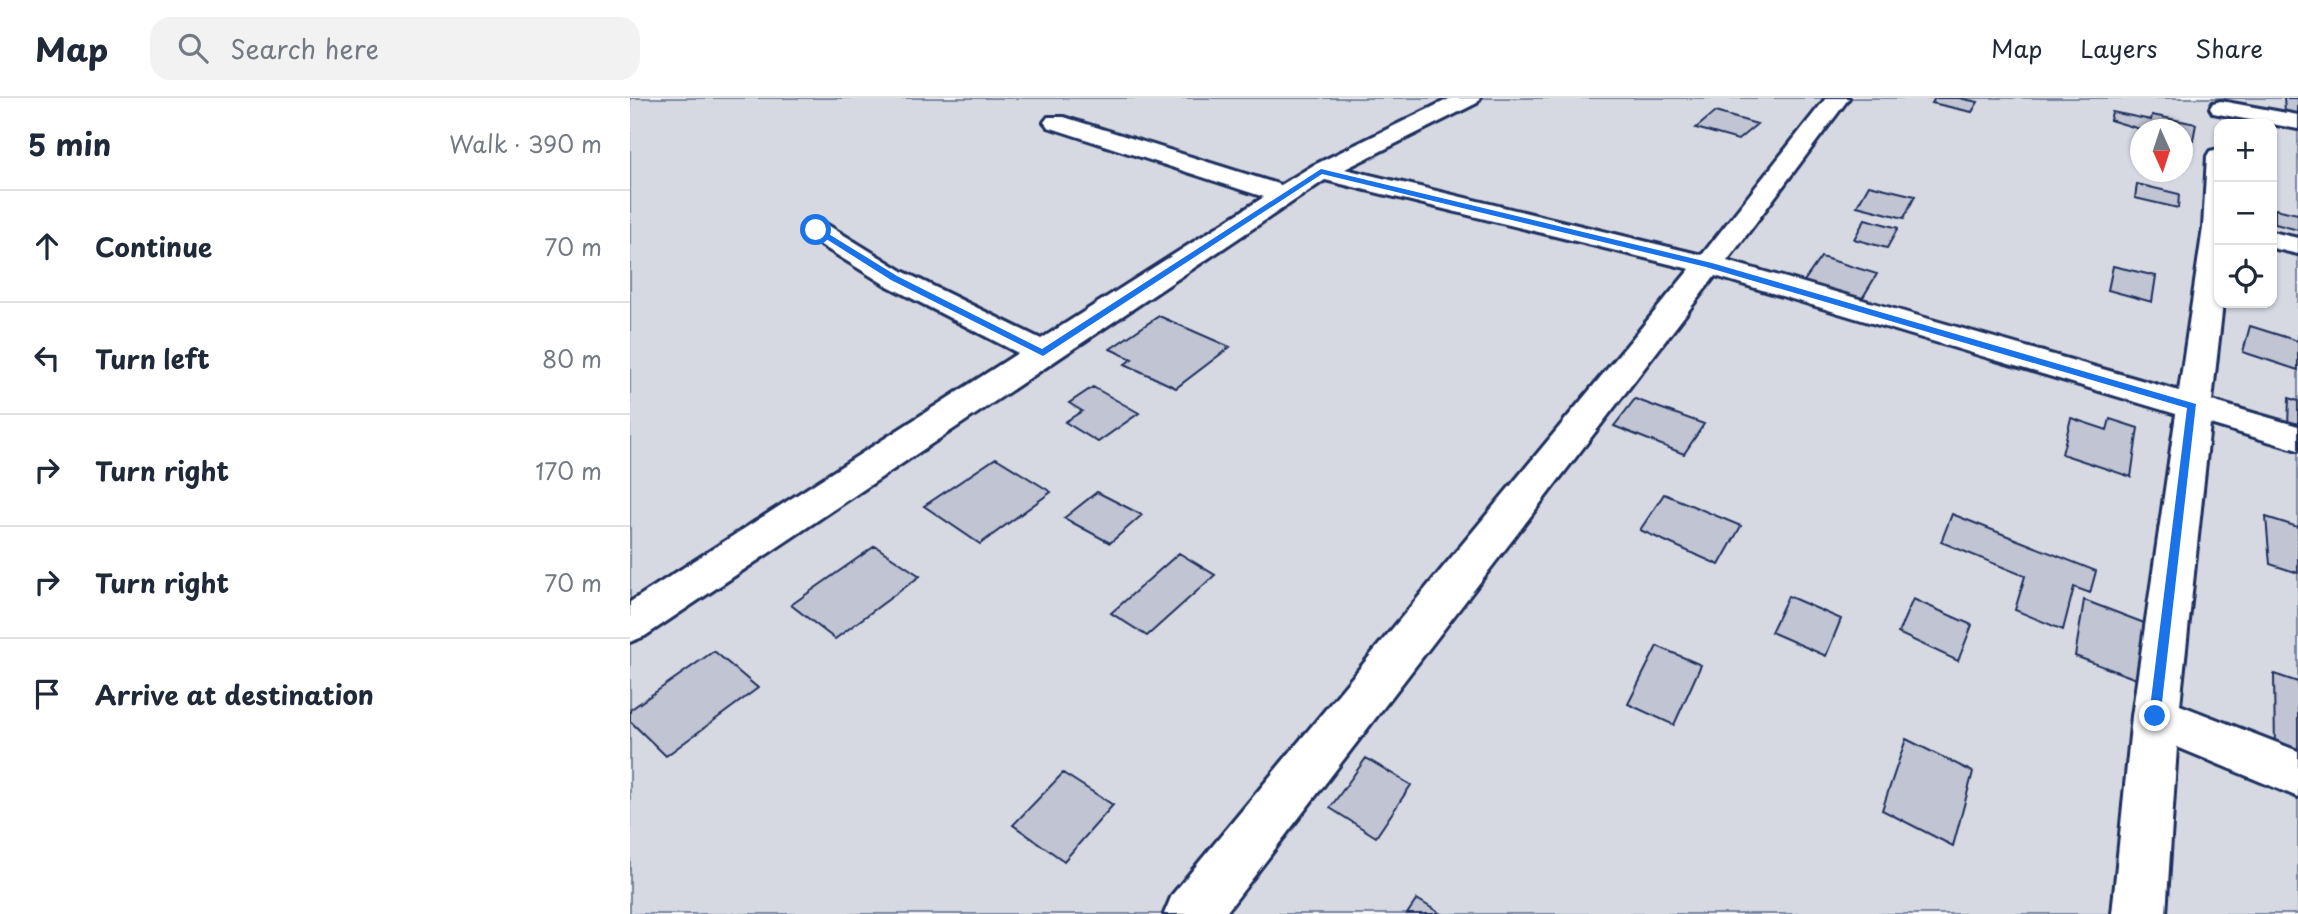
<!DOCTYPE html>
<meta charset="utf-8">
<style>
:root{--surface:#fff;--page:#f2f2f3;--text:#1f2937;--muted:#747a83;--line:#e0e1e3}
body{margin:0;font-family:"Playpen Sans",sans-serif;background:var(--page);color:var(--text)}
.controls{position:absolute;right:21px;top:21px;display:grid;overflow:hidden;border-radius:14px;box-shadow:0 2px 5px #0004}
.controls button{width:63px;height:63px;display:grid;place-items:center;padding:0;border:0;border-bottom:2px solid var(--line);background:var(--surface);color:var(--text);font:35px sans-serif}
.compass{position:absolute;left:1500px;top:21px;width:63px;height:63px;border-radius:50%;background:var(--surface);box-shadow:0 2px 5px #0004;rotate:177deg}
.stop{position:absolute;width:21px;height:21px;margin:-16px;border:5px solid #1a73e8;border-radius:50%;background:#fff}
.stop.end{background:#1a73e8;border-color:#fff;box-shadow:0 2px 7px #0008}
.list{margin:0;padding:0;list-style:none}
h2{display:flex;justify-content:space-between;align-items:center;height:91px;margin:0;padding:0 28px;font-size:30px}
h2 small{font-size:23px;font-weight:400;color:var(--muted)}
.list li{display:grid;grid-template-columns:46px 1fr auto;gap:21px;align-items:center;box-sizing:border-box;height:112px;padding:0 28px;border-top:2px solid var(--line)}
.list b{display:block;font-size:26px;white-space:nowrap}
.list em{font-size:23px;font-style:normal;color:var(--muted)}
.icon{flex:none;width:38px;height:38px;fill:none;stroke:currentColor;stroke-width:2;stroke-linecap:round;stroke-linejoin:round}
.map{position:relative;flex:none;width:1668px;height:816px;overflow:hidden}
header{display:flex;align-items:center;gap:42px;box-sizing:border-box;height:98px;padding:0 35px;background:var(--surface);border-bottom:2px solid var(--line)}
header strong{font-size:33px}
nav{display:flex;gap:38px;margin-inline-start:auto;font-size:24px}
.search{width:490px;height:63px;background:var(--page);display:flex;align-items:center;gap:18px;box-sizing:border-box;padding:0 24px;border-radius:21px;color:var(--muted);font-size:26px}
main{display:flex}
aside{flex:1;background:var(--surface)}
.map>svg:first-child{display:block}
</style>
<header>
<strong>Map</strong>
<div class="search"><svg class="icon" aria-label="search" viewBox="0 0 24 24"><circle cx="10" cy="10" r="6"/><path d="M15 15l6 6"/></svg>Search here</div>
<nav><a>Map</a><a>Layers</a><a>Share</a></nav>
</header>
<main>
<aside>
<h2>5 min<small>Walk · 390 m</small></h2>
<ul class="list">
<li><svg class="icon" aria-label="ahead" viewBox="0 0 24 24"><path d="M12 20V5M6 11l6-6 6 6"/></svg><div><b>Continue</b></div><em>70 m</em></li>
<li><svg class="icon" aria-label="left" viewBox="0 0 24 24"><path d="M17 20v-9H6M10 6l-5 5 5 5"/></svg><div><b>Turn left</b></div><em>80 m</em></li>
<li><svg class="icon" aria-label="right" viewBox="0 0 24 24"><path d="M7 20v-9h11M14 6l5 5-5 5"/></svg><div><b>Turn right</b></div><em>170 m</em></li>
<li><svg class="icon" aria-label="right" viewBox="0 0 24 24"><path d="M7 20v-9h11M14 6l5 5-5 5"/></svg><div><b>Turn right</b></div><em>70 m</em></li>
<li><svg class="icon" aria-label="arrive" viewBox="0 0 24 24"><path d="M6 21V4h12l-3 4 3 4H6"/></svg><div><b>Arrive at destination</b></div></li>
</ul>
</aside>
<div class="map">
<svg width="1668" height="816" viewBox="0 0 1668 816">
<rect width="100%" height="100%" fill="#f6f7f9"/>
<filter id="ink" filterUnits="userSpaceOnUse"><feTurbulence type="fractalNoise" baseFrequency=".0143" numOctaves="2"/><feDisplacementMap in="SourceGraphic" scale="14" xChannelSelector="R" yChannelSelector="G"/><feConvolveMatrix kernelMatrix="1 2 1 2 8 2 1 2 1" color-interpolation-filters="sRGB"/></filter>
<g filter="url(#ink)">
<!-- green -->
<path fill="#d6d9e2" stroke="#7884a0" stroke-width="2" fill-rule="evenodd" d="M 0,0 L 1668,0 L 1668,816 L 0,816 ZM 1589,26 L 1642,26 L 1642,205 L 1589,205 ZM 1510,32 L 1552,32 L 1552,74 L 1510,74 Z"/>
<!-- building -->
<path fill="#c0c4d3" stroke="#1b2f5e" stroke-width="2" d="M 1305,0 L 1329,0 L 1348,4 L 1342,14 L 1302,5 Z
M 1654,0 L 1668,0 L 1668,16 L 1655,14 Z
M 1085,14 L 1127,26 L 1108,42 L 1066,30 Z
M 1482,14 L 1521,22 L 1522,17 L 1566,26 L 1563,42 L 1552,40 L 1552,32 L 1513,32 L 1480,22 Z
M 1507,86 L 1549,96 L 1548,110 L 1505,100 Z
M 1239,87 L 1285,98 L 1274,120 L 1227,108 Z
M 1645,111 L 1668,116 L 1668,132 L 1645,126 Z
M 1235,121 L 1268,130 L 1257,150 L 1224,141 Z
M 1191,159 L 1247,176 L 1230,204 L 1172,186 Z
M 1483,168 L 1526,178 L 1522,204 L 1478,192 Z
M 529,218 L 600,249 L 546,290 L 495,266 L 502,261 L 480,251 Z
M 1620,228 L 1668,243 L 1668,272 L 1613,254 Z
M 463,289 L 509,315 L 468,344 L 435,324 L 452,313 L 439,305 Z
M 1659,300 L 1668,303 L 1668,331 L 1658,328 Z
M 1005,301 L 1074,326 L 1054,356 L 984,328 Z
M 1441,320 L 1477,332 L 1480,321 L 1508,330 L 1501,379 L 1432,356 Z
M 366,360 L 421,394 L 350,446 L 294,408 Z
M 467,394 L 512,417 L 480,445 L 434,420 Z
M 1034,396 L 1111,428 L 1089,467 L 1010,432 Z
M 1322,416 L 1466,473 L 1460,495 L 1444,489 L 1433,532 L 1385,512 L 1395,478 L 1311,444 Z
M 1636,419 L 1668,429 L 1668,475 L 1640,466 Z
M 245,448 L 290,478 L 205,541 L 161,507 Z
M 549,455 L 585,477 L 517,538 L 481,515 Z
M 1158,498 L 1211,521 L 1196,558 L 1141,534 Z
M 1283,501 L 1342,527 L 1328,563 L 1268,535 Z
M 1454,502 L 1522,528 L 1517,585 L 1445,558 Z
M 1027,548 L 1071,567 L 1044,627 L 998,606 Z
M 84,553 L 128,590 L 36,658 L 0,623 L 0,612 Z
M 1644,576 L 1668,584 L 1668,663 L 1645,654 Z
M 1276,641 L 1343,674 L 1323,748 L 1252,712 Z
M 736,660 L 781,687 L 746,739 L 700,710 Z
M 433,675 L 483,707 L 434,763 L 383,727 Z
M 787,801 L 811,816 L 777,816 Z"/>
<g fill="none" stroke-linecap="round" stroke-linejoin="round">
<!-- minor casing -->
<g stroke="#1b2f5e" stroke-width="6">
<path id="minor" d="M 821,0 L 850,0 L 847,5 L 715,71 L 1072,157 L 1196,0 L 1219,0 L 1097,163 L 1549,293 L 1573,130 L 1577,58 L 1580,53 L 1589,51 L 1589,205 L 1593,205 L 1582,303 L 1668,328 L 1668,352 L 1580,326 L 1550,607 L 1668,653 L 1668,699 L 1547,649 L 1536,816 L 1482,816 L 1502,618 L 1546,316 L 1085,178 L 595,816 L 534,816 L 542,797 L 1060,171 L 695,82 L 15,538 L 0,544 L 0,504 L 388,255 L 254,186 L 176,138 L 172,132 L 176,126 L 196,126 L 274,174 L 411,241 L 634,99 L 418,29 L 414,24 L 418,19 L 434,19 L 651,87 L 682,68 Z
M 1591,3 L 1668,17 L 1668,31 L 1583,15 L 1580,10 L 1583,5 Z
M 1642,134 L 1668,140 L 1668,156 L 1642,150 Z"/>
</g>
<!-- minor -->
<use href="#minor" fill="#fff" fill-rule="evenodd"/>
</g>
</g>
<!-- route -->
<path fill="#1a73e8" d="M 691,71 L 1082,165 L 1566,306 L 1530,622 L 1525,624 L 1519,618 L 1557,310 L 1076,169 L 692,76 L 413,258 L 261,182 L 182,132 L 189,130 L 267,178 L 412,251 Z"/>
</svg>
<div class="controls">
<button>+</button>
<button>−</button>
<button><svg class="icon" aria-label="locate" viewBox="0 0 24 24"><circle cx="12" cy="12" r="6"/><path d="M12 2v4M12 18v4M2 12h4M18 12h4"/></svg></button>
</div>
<svg class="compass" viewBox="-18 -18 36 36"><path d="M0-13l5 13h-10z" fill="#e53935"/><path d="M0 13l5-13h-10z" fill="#747a83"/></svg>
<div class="stop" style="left:186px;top:132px"></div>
<div class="stop end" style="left:1525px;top:618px"></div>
</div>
</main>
